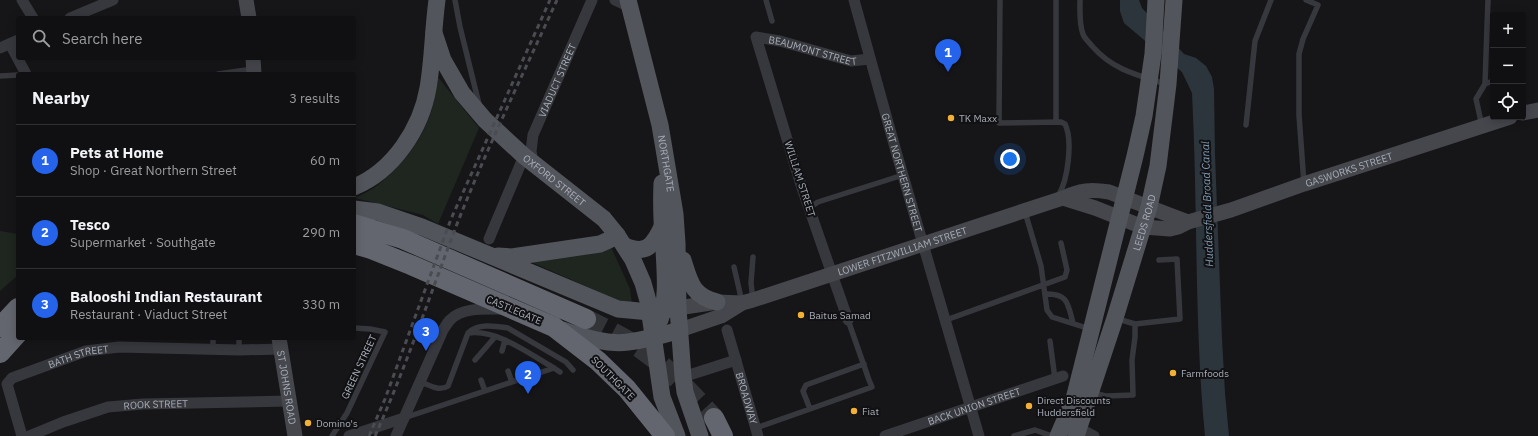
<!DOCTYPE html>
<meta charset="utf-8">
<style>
:root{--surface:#101012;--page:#1e1e20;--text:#f1f3f6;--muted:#9c9d9f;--line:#303032;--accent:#2563eb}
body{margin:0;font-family:"IBM Plex Sans",sans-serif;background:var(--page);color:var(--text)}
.controls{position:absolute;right:12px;top:12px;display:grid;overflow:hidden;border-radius:4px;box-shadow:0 2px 10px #0003}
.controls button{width:36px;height:36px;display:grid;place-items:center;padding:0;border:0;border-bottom:1px solid var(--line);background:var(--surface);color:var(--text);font:20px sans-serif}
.you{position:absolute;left:1010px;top:159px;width:14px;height:14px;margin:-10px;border:3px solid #fff;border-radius:50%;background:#1a73e8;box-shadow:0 0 0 6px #1a73e833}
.badge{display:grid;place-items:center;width:26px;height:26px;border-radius:50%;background:var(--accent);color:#fff;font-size:13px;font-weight:700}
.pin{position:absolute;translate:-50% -33px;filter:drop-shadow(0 1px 2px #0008)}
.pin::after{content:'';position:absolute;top:21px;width:14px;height:12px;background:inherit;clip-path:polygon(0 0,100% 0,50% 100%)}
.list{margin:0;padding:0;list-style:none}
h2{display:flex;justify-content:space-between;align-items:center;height:52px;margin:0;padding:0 16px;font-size:17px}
h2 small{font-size:13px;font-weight:400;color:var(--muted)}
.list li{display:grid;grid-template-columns:26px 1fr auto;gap:12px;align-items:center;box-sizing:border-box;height:72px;padding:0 16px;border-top:1px solid var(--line)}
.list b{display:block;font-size:15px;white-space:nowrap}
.list p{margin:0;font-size:13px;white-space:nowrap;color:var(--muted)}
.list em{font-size:13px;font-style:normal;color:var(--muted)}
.icon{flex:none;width:22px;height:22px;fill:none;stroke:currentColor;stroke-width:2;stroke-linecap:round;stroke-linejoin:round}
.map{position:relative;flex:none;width:1538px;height:436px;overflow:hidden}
.search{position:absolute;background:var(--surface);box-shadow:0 2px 10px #0003;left:16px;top:16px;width:340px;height:44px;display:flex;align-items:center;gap:10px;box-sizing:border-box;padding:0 14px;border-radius:4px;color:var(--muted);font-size:15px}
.panel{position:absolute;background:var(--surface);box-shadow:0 2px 10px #0003;left:16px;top:72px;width:340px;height:268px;border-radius:4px}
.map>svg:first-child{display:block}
</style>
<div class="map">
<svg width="1538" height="436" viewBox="0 0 1538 436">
<rect width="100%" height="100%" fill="#161618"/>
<!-- green -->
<path fill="#1e261f" d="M 437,76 L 479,128 L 438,224 L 423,215 L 355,198 C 363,194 372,190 379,184 C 405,163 427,134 434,101 C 436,93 436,85 437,76 Z
M 0,231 L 18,234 L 18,275 L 0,291 Z
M 611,247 L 630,289 L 632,304 L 617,300 L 529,261 L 604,252 Z"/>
<!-- water -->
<path fill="#2c353c" d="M 1120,0 L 1139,0 L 1142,8 L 1184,54 L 1196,58 L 1206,66 L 1212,77 L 1214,89 L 1215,155 L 1222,339 L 1225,393 L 1229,436 L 1205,436 C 1194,322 1198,207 1192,93 L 1182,72 L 1124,23 L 1120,11 Z"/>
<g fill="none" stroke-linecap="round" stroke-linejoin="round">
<!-- highway-tunnel -->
<path stroke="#333438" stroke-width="20" stroke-dasharray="20 10" stroke-linecap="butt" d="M 586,319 C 604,328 623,337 640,348 C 668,368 691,393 714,418"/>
<!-- lane -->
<path stroke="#37383d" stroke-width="5.5" d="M 455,0 L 460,27 L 479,104
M 766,0 L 772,21
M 1000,0 L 999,123 L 1061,122 L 1065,124 C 1073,140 1068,181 1058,196
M 1056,0 L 1056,122
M 1080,0 C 1080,10 1079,24 1083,34 C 1084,38 1090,43 1092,46 C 1113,70 1137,75 1166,84
M 1523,53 L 1523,63
M 218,74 L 253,69
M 0,76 L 18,75
M 1485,84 L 1493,81
M 1246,125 L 1255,41 L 1271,0
M 1482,126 L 1476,99 L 1485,84 L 1488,0
M 1304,184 L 1299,115 L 1299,54 L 1303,39 L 1318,5 L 1306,0
M 809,208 L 818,202 L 903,175
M 1025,212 L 1041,266 L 1047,310 L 1052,317 L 1090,329
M 734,267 L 742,302
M 1045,294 C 1068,293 1068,304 1073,323
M 753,300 L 751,283 L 753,257
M 1118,319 L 1135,324 L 1180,319 L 1177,259 L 1159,260
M 848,320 L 869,380 L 872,387 L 810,409 L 803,391 L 806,385 L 864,364
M 946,320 L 1065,277 L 1067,270 L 1061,243
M 469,333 C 497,329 531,355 554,368
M 1050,341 L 1055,379
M 213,349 L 213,338
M 239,350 L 239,338
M 502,351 L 505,340
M 475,360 L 495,337
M 508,371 L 512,382
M 481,380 L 485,391
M 420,382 C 430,385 439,392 448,386 L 468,333 C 478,323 495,326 508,328 L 566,362 L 573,370
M 1093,393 L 1106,396 L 1133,395 L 1132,360 L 1135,337 L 1135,324
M 404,418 L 554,368 L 560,372
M 756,428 L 810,409
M 332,436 L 347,413 L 385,332 L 370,329 L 354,328
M 1014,436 L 1035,430 L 1052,436"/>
<!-- street -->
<g stroke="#37383d" stroke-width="11">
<path d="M 22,0 L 33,18"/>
<path d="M 615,0 L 630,7"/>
<path id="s1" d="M 854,0 L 897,155 L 979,436"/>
<path d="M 70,18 L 113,0"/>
<path d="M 10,44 L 26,74"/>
<path d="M 0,48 L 18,40"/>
<path id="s2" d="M 533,163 L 531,151 L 533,135 L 592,0"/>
<path d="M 489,239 L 524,156"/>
<path id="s3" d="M 848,320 L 801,185 L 756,37 L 780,41 L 851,61 L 870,59"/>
<path id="s4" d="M 727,330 L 758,436"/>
<path d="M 683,377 L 736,360"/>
<path d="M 1072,427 L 1079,428 L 1094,436"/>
<path id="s5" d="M 22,436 L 7,384 L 12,378 L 86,351 L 119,347 L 239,350 L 281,349"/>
<path id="s6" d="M 29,436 L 63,422 L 108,407 L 143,404 L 288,401"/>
<path d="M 349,436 L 404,418"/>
<path d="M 396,436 L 443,330 C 445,327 447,323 450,320 C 462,307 486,309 502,309"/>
<path id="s7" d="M 885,436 L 1063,376"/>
</g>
<!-- secondary -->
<g stroke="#45474d" stroke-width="15">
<path d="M 246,0 L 249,18"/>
<path d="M 253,58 L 254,74"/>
<path d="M 1523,113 L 1538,110"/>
<path id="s8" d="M 1063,198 L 1095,208 L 1143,227 L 1170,229 L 1178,227 L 1188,222 L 1231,210 L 1304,184 L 1510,117"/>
<path id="s9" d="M 678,308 L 717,302 L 742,303 L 753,300 L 1063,198 C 1080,190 1091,189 1109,192 L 1188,222"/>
<path d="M 680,330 L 721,316 L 742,303"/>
<path id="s10" d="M 279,338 L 295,436"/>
</g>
<!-- primary -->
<g stroke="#53555c" stroke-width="17">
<path id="s11" d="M 628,0 L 660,125 L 675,214 L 677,243 L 678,308 L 683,377 L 685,392 L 700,436"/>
<path id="s12" d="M 434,33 L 443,60 L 462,93 L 485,120 L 524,156 L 604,219 L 617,235 L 633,260 L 643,283 L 648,301 L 662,397 L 677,436"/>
<path d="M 354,187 C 393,171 421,129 428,88 C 433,59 433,29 437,0"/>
<path d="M 354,209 L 378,212 L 422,227 L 618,309 L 650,312 L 678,308"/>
<path d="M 625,246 C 646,255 653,246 662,227"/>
<path d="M 498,256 L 512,257 L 600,244 L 611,239 L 617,235"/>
<path d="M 683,260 C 690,282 692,296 717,302"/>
<path d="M 660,320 C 668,297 665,273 664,249 C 662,227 661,205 662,183"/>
<path d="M 563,330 C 584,337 606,345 628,342 C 645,340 663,335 680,330"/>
<path d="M 1058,436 L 1074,399 L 1135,156 L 1144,116 L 1153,54 L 1156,0"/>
<path id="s13" d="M 1076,436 L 1115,318 L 1149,207 L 1158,166 L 1168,84 L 1174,0"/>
</g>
<!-- highway -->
<path stroke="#63666e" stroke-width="20" d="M 354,224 L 403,239 L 586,319
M 354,244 L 371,249 L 411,265 L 554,327 L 598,361 L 627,389 L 665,436
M 0,327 L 18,308
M 0,353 L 18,333
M 714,418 L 723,436"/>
<!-- rail -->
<path stroke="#4a4c52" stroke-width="3" stroke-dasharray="5 4" stroke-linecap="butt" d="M 369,436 L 385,399 L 451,219 L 550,0
M 375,436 C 406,367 430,295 457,224 C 487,148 523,74 557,0"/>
</g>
<!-- markers -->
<g fill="#f2b134" stroke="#111113" stroke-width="1.5">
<circle cx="951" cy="118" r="4"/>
<circle cx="801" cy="315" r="4"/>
<circle cx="1173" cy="373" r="4"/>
<circle cx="1029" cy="406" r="4"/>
<circle cx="854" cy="411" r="4"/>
<circle cx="308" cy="423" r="4"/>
</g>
<g text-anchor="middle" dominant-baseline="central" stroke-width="4" stroke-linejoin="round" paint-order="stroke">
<!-- street labels -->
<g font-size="10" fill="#a8adb8" stroke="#111113">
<text stroke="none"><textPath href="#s3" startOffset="356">BEAUMONT STREET</textPath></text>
<text stroke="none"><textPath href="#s2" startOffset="88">VIADUCT STREET</textPath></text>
<text stroke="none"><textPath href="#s11" startOffset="168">NORTHGATE</textPath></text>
<text stroke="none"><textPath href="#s8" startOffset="301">GASWORKS STREET</textPath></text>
<text stroke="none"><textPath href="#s1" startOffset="179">GREAT NORTHERN STREET</textPath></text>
<text transform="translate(800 179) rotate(72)">WILLIAM STREET</text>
<text stroke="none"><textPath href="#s12" startOffset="194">OXFORD STREET</textPath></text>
<text stroke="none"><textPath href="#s13" startOffset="224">LEEDS ROAD</textPath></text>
<text stroke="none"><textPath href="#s9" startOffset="233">LOWER FITZWILLIAM STREET</textPath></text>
<text transform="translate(514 310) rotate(23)">CASTLEGATE</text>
<text stroke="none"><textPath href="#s5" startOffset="132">BATH STREET</textPath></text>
<text transform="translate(359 367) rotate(-65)">GREEN STREET</text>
<text transform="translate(613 378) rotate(45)">SOUTHGATE</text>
<text stroke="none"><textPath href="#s10" startOffset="50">ST JOHNS ROAD</textPath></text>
<text stroke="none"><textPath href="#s4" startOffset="71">BROADWAY</textPath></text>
<text stroke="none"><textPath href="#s6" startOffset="132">ROOK STREET</textPath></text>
<text stroke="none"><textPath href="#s7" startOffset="94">BACK UNION STREET</textPath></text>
</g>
<!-- poi labels -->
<g font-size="10" fill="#a8adb8" stroke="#111113" text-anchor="start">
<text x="959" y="118">TK Maxx</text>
<text x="809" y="315">Baitus Samad</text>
<text x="1181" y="373">Farmfoods</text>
<text x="1037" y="400">Direct Discounts<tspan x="1037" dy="12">Huddersfield</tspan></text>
<text x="862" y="411">Fiat</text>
<text x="316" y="423">Domino's</text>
</g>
<!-- water labels -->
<g font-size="11" font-style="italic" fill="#7f9bb3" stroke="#111113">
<text transform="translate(1207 204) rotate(-92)">Huddersfield Broad Canal</text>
</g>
</g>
</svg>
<div class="controls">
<button>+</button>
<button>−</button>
<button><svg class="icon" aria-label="locate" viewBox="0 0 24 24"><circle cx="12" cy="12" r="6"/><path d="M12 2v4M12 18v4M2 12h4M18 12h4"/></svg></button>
</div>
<div class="you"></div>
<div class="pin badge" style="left:948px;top:72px">1</div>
<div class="pin badge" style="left:528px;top:394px">2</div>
<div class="pin badge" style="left:426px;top:351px">3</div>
<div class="search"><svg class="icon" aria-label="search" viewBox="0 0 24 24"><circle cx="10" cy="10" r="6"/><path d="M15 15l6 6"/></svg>Search here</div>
<section class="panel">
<h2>Nearby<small>3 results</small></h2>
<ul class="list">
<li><span class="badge">1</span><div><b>Pets at Home</b><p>Shop · Great Northern Street</p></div><em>60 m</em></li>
<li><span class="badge">2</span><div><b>Tesco</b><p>Supermarket · Southgate</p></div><em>290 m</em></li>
<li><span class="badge">3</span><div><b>Balooshi Indian Restaurant</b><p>Restaurant · Viaduct Street</p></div><em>330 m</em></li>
</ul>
</section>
</div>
